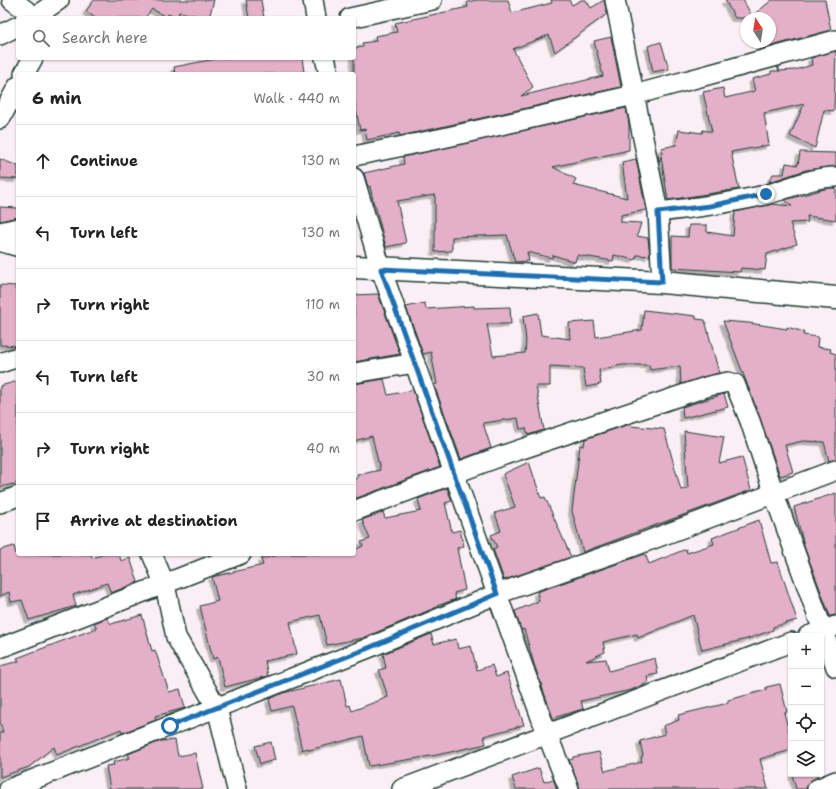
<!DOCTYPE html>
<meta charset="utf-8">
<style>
:root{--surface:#fff;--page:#f6f6f6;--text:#222;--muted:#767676;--line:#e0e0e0}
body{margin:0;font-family:"Shantell Sans",sans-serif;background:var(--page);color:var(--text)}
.controls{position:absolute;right:12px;bottom:12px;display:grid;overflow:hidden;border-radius:4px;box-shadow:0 1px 3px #0004}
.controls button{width:36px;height:36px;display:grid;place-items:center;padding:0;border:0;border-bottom:1px solid var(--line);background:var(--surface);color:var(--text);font:20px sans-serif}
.compass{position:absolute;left:740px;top:12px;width:36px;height:36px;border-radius:50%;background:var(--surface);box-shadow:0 1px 3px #0004;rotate:348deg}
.stop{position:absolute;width:12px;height:12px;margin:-9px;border:3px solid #1f6fb2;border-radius:50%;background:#fff}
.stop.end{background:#1f6fb2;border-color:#fff;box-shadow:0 1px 4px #0008}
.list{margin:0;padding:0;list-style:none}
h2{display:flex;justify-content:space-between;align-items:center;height:52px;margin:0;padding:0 16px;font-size:17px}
h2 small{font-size:13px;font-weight:400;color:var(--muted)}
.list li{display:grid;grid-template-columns:26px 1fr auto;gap:12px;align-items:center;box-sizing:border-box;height:72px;padding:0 16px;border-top:1px solid var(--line)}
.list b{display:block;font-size:15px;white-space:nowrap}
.list em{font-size:13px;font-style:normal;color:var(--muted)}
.icon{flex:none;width:22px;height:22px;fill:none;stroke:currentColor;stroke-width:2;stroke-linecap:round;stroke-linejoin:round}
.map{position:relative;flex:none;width:836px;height:789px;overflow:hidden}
.search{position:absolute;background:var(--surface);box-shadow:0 1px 3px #0004;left:16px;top:16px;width:340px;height:44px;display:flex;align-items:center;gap:10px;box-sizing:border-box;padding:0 14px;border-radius:4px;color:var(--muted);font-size:15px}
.panel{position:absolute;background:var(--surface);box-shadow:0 1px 3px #0004;left:16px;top:72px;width:340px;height:484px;border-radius:4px}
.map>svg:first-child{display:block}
</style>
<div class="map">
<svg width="836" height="789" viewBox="0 0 836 789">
<defs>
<filter id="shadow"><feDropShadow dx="-3.5" dy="3.5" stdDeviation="0" flood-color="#0004"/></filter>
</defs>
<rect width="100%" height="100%" fill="#faeff4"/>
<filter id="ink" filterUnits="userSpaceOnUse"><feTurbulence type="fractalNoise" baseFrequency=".025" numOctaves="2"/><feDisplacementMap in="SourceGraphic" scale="8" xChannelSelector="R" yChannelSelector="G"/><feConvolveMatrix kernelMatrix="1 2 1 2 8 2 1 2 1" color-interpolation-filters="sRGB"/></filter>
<g filter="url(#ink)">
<!-- building -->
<path fill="#e4afc9" stroke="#1f3d34" filter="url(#shadow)" d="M 94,0 L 214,0 L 209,18 L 179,12 L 177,18 L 168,14 L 166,17 L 152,9 L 145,18 L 95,18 L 86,11 Z
M 246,0 L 261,0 L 264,18 L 249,18 Z
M 477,0 L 508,0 L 512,13 L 552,3 L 551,0 L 569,0 L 572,5 L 581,0 L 586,0 L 591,8 L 604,0 L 607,14 L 555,52 L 549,35 L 513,49 L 533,87 L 521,96 L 603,76 L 594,41 L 611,37 L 621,87 L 441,127 L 400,136 L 399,133 L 367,140 L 365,129 L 360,130 L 354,99 L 354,48 L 363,47 L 362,43 L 376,41 L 375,36 L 397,32 L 395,23 L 468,7 L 467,2 Z
M 725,0 L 743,0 L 752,16 L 772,0 L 825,0 L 831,30 L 764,48 L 759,42 L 770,42 L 770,18 L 735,18 Z
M 661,42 L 669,69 L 653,72 L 648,46 Z
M 836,51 L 834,111 L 824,110 L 815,148 L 790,136 L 804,104 L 764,113 L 769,145 L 731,152 L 739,189 L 668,200 L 661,156 L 659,162 L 658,155 L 662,154 L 661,148 L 676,145 L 679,130 L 702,133 L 703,130 L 712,132 L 703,92 L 723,88 L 725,98 L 755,91 L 752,79 L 771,74 L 771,71 L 779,71 L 777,67 L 779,67 L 779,71 L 795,70 L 812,65 L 811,58 Z
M 220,58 L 302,58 L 304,72 L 301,72 L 301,74 L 175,74 L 174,67 Z
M 626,108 L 629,124 L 629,150 L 553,167 L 576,179 L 573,185 L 627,198 L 622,162 L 636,159 L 646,210 L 621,215 L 621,222 L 641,223 L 637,236 L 648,238 L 650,256 L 637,255 L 635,260 L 614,255 L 613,261 L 577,255 L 575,262 L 553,255 L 552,258 L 527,252 L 529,261 L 515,262 L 507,235 L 452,237 L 452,251 L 435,252 L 435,195 L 397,201 L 406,243 L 386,247 L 375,205 L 374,205 L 370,186 L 368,187 L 364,173 L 404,164 L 403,157 Z
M 800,152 L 836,153 L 836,166 L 806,170 L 769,182 L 773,174 L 784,174 L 786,163 L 798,165 Z
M 0,159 L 18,166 L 18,179 L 0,178 Z
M 828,188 L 836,188 L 836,220 L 807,216 L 808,222 L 790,223 L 797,244 L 767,254 L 765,270 L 741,268 L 740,272 L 672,268 L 672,236 L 688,237 L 689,225 L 707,225 L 707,232 L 733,236 L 735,212 L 772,204 L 792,206 L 785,200 Z
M 0,207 L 18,208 L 18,217 L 0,221 Z
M 0,285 L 16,286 L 15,290 L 18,290 L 18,346 L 0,345 Z
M 378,294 L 400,354 L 354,362 L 354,295 Z
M 425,303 L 426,309 L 474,306 L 474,308 L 510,307 L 511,324 L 487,324 L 493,356 L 525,353 L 526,340 L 523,316 L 538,313 L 541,335 L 570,339 L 569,323 L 594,321 L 596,337 L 642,330 L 644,310 L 696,316 L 696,319 L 705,320 L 719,373 L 681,384 L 680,366 L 650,370 L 649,365 L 622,365 L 599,370 L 601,384 L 586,387 L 583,368 L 550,366 L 550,386 L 536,386 L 544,430 L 528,435 L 526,428 L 520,429 L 518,418 L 483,423 L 491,448 L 461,459 L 434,385 L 437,384 L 431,352 L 423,354 L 406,307 Z
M 723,321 L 749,323 L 787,329 L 787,327 L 804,332 L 803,335 L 818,337 L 817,347 L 831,349 L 830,352 L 836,354 L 836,459 L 829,461 L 824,442 L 803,441 L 785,445 L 793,472 L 780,476 L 760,418 Z
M 384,379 L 388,395 L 413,390 L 440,467 L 354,499 L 354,479 L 358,478 L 357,475 L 380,470 L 372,436 L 354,441 L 354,384 Z
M 18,381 L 18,483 L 0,487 L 0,386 Z
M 724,394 L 728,407 L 683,418 L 682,407 Z
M 630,424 L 630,426 L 664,429 L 681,490 L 688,488 L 684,431 L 724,437 L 719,463 L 742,457 L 751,490 L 583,552 L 572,511 L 580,445 L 584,446 L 585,439 Z
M 529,462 L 541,498 L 545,497 L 571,557 L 504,580 L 493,549 L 497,547 L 491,535 L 501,531 L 495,513 L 515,507 L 503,474 Z
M 447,488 L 452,501 L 445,503 L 452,532 L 460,530 L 464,546 L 457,548 L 465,590 L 454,593 L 456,599 L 437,606 L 437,607 L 363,638 L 327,645 L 320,615 L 290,622 L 297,654 L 265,661 L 268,676 L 225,687 L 218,657 L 213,659 L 200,606 L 218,601 L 212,577 L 263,565 L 261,559 L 283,554 L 354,554 L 354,550 L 363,546 L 361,542 L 370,539 L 362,520 L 383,512 L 385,518 L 421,511 L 418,499 Z
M 836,493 L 836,615 L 830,616 L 805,549 L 794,507 Z
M 759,520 L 771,563 L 778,562 L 797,620 L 773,627 L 773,630 L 747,639 L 702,650 L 693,615 L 638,638 L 637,634 L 603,642 L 605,652 L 586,661 L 606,659 L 609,671 L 655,658 L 658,674 L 647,676 L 648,683 L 631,690 L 581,701 L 583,709 L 553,718 L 534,664 L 524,629 L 521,630 L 515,611 L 539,601 L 537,592 L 645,554 L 649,564 L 686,549 L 687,553 L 714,544 L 712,538 Z
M 14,546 L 16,554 L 91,554 L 92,558 L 105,554 L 119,554 L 121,561 L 130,558 L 138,582 L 111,593 L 107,583 L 73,595 L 76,606 L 29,620 L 22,600 L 11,602 L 9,592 L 0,596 L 0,550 Z
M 142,615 L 152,651 L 155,650 L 169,692 L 180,689 L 185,708 L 155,716 L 156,720 L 122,733 L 121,729 L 57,755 L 54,747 L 29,767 L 0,777 L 0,733 L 3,732 L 0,722 L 0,666 L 19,661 L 17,658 L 97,628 L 94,623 L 107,618 L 111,624 Z
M 431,634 L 434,644 L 456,639 L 458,649 L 471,646 L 477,670 L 492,665 L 496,677 L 507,673 L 524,725 L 484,736 L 486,744 L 437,755 L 369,766 L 363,736 L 309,750 L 308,748 L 302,750 L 292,706 L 272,711 L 269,699 L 283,693 L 341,679 L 347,706 L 350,705 L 352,711 L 388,697 L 379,670 L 386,668 L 383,654 Z
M 780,684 L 787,712 L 784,713 L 791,738 L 791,750 L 760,759 L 768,789 L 580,789 L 569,760 L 573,759 L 573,757 L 599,752 L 605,771 L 642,762 L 641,757 L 643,756 L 640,741 L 665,734 L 663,726 L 679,720 L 678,715 L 728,703 L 728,700 L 766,690 L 766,687 Z
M 175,740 L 178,756 L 195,753 L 203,789 L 110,789 L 106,766 L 114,765 L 113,762 L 130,758 L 128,754 L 161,741 Z
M 271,742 L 275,760 L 260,764 L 255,746 Z
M 539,768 L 544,782 L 553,779 L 557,789 L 516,789 L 512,777 Z
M 792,774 L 817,774 L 818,777 L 809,782 L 806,789 L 796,789 Z"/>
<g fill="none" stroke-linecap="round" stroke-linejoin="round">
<!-- minor casing -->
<g stroke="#1f3d34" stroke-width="22">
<path id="minor" d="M 12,0 L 35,17 L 42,18
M 313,0 L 316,18
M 615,0 L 658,212 L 662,282
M 33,18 L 59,0
M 350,18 L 432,0
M 0,35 L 18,26
M 325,58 L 329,74
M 24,74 L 33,58
M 0,119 L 18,86
M 354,156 L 443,138 L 634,95 L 836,40
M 354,178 L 381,269 L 547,734 L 569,789
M 658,212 C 694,208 730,203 765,195 C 788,189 811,177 836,177
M 0,232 L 18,228
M 0,363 L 18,357
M 354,373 L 415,363
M 0,503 L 18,496
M 354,511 L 504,455 L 709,386 L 728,382 L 735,384 L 750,421 L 774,494 L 836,667
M 152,554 L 165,585 L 176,637 L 217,708 L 237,789
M 808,636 L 836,626
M 0,648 L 241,554
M 9,789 L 366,649 L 497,594 L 629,548 L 836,470
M 402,789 L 791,642
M 817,789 L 836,781"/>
</g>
<!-- tertiary casing -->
<g stroke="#1f3d34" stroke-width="25">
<path id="tertiary" d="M 0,240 L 18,245
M 354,267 L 662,282 L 836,298"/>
</g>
<!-- minor -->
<use href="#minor" stroke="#fff" stroke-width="19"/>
<!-- tertiary -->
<use href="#tertiary" stroke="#fff" stroke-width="22"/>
</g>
</g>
<g fill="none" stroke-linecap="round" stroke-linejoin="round" filter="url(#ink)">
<!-- route -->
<path stroke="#1f6fb2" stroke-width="5" d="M 170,726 L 366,649 L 497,594 L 381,269 L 662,282 L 658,212 L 710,206 L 766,194"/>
</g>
</svg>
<div class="controls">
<button>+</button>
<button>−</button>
<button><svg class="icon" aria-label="locate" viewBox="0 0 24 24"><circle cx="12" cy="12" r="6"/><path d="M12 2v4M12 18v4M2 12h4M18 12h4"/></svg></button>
<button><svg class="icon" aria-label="layers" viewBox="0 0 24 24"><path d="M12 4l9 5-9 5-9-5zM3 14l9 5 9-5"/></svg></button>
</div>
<svg class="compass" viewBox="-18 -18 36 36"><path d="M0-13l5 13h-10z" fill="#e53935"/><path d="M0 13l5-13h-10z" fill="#767676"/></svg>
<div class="stop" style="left:170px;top:726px"></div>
<div class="stop end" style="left:766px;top:194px"></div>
<div class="search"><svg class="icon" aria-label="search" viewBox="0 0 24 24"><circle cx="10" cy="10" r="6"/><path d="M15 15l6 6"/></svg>Search here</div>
<section class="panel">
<h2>6 min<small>Walk · 440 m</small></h2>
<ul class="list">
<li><svg class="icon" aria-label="ahead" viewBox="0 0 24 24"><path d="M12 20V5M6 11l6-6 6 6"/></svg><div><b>Continue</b></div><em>130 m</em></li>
<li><svg class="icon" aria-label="left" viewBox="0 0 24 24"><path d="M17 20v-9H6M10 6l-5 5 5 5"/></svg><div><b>Turn left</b></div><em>130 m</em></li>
<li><svg class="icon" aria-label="right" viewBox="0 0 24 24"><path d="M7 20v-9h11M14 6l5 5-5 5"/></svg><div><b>Turn right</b></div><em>110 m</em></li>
<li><svg class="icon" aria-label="left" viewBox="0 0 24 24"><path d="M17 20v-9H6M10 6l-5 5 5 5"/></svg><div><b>Turn left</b></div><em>30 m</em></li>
<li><svg class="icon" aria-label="right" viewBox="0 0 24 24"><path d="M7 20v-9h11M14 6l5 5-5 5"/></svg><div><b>Turn right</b></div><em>40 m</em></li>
<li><svg class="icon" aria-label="arrive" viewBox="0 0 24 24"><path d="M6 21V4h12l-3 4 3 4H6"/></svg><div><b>Arrive at destination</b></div></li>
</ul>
</section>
</div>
